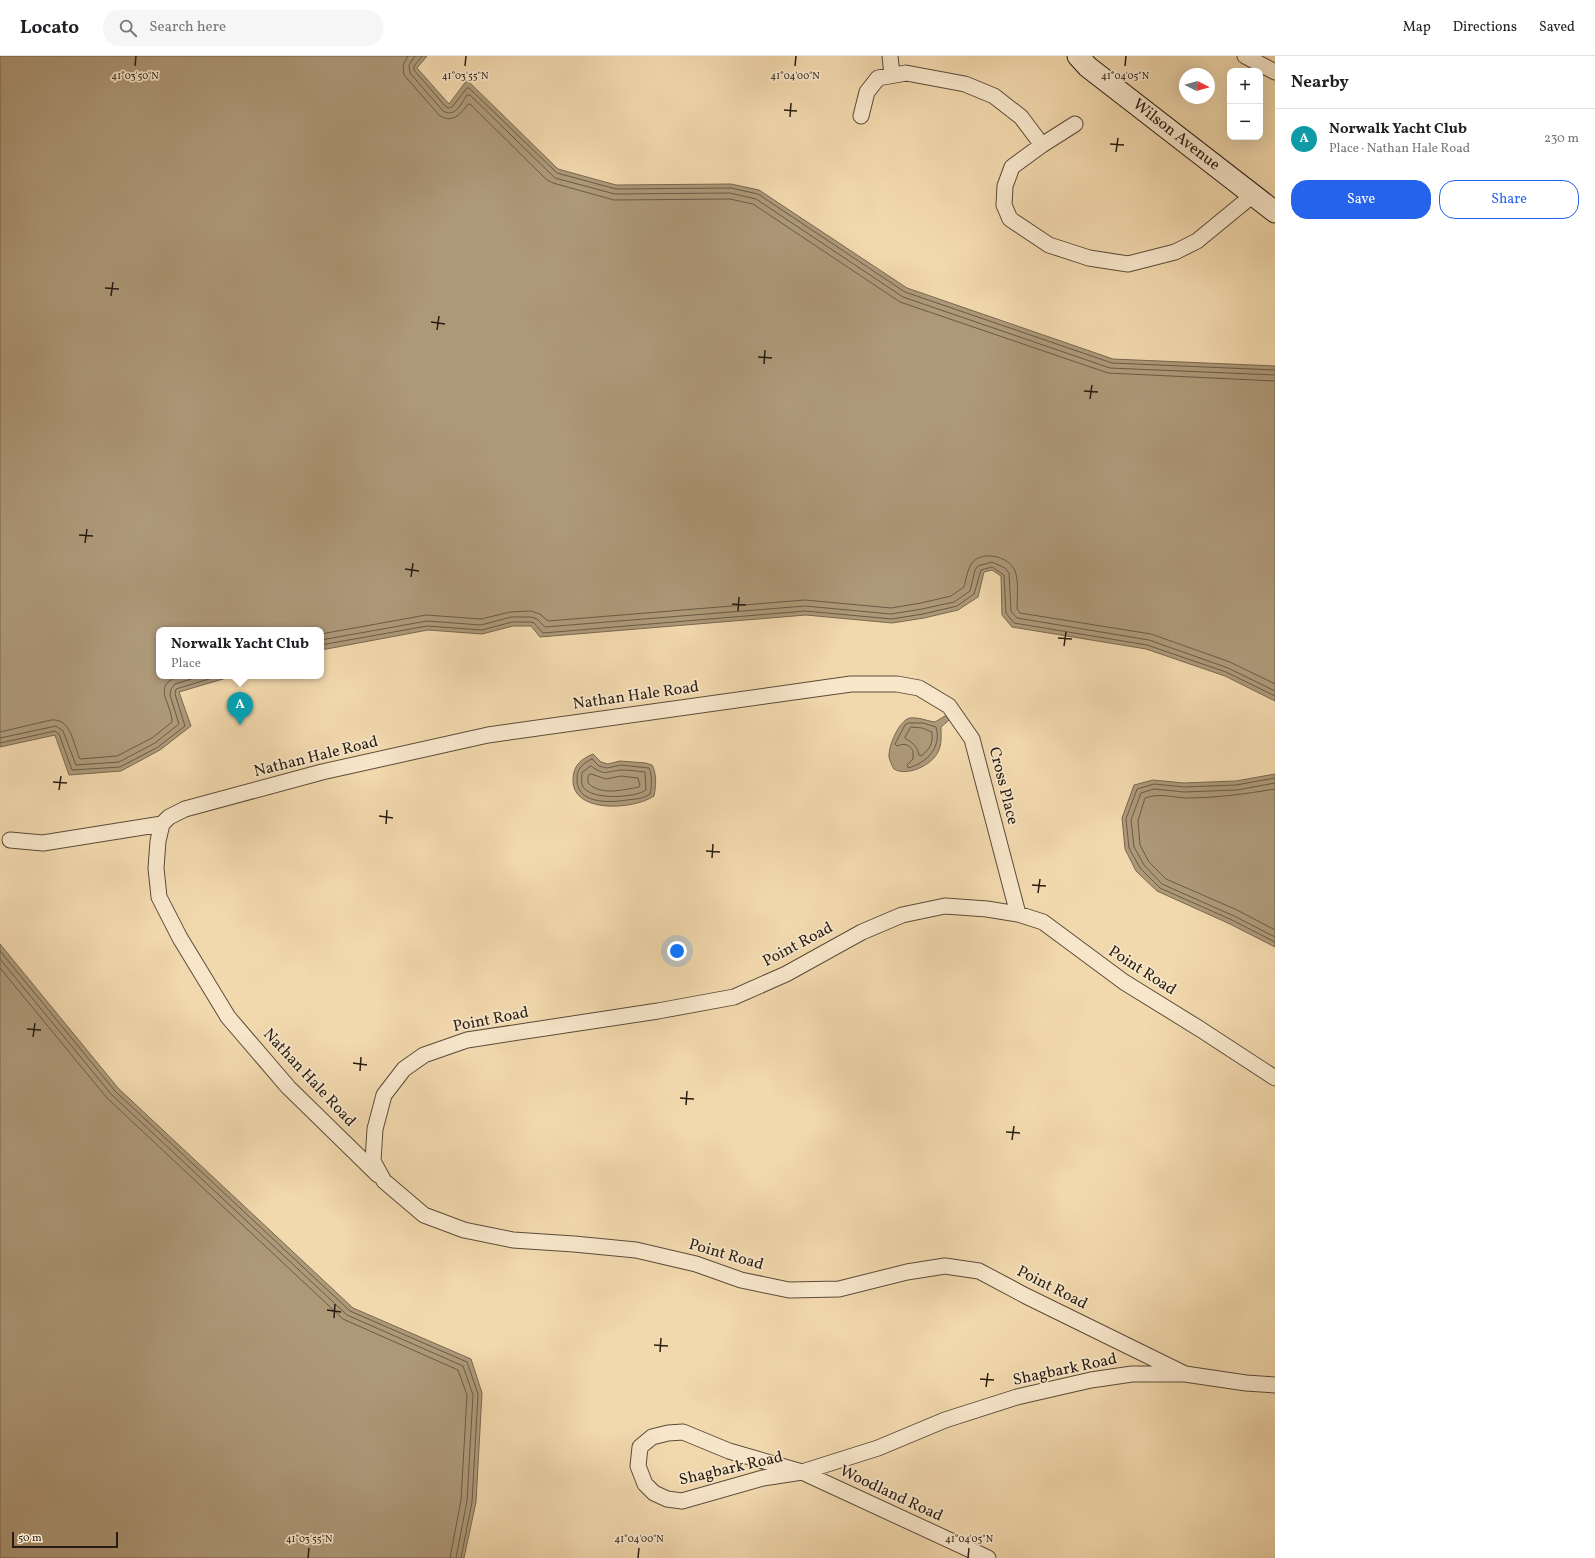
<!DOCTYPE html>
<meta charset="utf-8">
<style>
:root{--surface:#fff;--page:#f6f6f6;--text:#202124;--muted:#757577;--line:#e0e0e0;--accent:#2563eb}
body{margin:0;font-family:Vollkorn,serif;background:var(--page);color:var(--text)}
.controls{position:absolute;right:12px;top:12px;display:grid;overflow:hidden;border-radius:8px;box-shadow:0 4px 16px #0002}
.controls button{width:36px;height:36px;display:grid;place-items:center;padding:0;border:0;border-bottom:1px solid var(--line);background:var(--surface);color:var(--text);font:20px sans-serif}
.compass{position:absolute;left:1179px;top:12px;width:36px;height:36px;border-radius:50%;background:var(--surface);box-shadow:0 4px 16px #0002;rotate:96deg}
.scale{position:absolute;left:12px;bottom:10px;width:106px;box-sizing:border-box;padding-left:4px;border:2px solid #281d12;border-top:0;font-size:11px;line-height:14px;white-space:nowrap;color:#281d12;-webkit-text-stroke:3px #f7e6ca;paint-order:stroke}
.you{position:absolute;left:677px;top:895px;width:14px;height:14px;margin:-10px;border:3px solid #fff;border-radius:50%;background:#1a73e8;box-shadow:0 0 0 6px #1a73e833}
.badge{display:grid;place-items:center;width:26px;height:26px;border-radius:50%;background:var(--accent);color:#fff;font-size:13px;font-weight:700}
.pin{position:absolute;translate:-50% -33px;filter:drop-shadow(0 1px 2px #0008)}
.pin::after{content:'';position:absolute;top:21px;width:14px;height:12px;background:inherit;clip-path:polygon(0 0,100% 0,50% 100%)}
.popup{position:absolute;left:156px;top:571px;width:168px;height:52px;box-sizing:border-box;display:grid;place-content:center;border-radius:8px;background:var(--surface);filter:drop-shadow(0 1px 3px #0005);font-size:13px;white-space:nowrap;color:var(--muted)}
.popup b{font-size:15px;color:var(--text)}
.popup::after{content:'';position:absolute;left:50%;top:100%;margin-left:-8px;border:8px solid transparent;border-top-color:var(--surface)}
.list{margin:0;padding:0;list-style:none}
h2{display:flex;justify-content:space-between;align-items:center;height:52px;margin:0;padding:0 16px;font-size:17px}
h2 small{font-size:13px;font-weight:400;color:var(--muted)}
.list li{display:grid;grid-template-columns:26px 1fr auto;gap:12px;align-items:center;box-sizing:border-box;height:60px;padding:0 16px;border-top:1px solid var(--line)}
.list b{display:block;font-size:15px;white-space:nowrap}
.list p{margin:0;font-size:13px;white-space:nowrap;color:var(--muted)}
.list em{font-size:13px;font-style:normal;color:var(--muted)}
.actions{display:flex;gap:8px;padding:12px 16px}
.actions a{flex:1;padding:9px 0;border:1px solid var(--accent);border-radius:16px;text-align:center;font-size:14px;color:var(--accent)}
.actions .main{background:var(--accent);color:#fff}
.icon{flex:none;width:22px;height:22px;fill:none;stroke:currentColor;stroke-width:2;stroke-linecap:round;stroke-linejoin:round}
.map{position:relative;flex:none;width:1275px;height:1502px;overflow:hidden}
header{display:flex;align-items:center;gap:24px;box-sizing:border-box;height:56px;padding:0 20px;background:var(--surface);border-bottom:1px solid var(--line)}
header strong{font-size:19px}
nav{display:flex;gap:22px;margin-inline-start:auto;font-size:14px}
.search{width:280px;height:36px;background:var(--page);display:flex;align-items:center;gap:10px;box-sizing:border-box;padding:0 14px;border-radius:16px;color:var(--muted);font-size:15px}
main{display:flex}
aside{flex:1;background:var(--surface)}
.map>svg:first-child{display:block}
</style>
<header>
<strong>Locato</strong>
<div class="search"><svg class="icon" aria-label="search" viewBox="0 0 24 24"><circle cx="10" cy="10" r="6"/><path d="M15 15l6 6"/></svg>Search here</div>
<nav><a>Map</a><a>Directions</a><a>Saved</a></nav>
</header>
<main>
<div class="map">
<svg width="1275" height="1502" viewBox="0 0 1275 1502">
<rect width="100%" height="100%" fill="#f2d8ad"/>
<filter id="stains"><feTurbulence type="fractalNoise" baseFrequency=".005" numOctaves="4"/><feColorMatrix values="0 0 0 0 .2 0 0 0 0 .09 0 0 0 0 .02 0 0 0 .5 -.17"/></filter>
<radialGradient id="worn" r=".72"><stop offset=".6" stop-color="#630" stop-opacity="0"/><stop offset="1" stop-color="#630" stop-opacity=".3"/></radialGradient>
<!-- water -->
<path fill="#ad9878" stroke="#78674f" d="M 0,0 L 427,0 L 417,12 L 449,48 L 467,24 L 558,113 L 616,129 L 731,128 L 759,134 L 907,232 L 1113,303 L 1275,310 L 1275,645 L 1225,620 L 1146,593 L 1012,571 L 1002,559 L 1001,520 L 992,514 L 984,516 L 978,541 L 958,554 L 924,562 L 892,567 L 806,559 L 540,581 L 531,570 L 513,570 L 482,578 L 428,574 L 321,594 L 321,574 L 159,574 L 159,620 L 233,620 L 179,636 L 191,670 L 160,694 L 121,715 L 69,719 L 55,679 L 0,691 Z
M 945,660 L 948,660 L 949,664 L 941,671 C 941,680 942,689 938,696 C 932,709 907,721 894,713 C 892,710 890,705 889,701 C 888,691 899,664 910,662 C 919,661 927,665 935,666 Z
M 593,698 L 601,706 L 608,708 L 620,705 L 646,707 L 652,709 C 657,717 656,731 654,740 C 634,754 570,758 573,722 C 574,709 581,703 593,698 Z
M 1275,718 L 1275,891 L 1230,868 L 1157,835 L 1136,815 L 1125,793 L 1122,762 L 1134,729 L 1153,724 L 1184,727 L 1236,725 Z
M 0,888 L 118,1032 L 353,1252 L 471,1303 L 482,1337 L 476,1446 L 464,1502 L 0,1502 Z"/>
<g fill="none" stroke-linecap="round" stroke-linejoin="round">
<!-- shore -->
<path stroke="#6a5a45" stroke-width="1" d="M 408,0 L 403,9 L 404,19 L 439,59 C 452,68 460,59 468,48 L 470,48 L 547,124 L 553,127 L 614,144 L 730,143 L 753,148 L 900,246 L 1108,317 L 1275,325
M 415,0 L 409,9 L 410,17 L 443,55 C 455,62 461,48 467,39 L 470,39 L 555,122 L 615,138 L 730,137 L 756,143 L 903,241 L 1110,312 L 1275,319
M 422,0 L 414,10 L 414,14 L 446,51 L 449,52 L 452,51 L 467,32 L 469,32 L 557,117 L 616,133 L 731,132 L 758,138 L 905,236 L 1112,307 L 1275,314
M 321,578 L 426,559 L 481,563 L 510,556 L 531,555 L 540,558 L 548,565 L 805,544 L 891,552 L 921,547 L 951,540 L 964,531 C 966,524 967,514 972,507 C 982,494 1009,500 1015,515 C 1019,525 1017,541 1017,553 L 1020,557 L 1151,578 L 1230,606 L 1275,628
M 321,584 L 427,565 L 481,569 L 511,561 L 531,561 L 537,563 L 545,571 L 805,550 L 891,558 L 922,553 L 954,546 L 970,535 L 975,514 L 978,510 L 992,506 L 1005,512 L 1009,517 L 1011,555 L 1017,562 L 1149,584 L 1228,612 L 1275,635
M 321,589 L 427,570 L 482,574 L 512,566 L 531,566 L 534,567 L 543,577 L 805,555 L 892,563 L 923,558 L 957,550 L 974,538 L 981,514 L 992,511 L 1004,519 L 1006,557 L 1014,567 L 1147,589 L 1226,616 L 1275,640
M 909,667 L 923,667 L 936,671 C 942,691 927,707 908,712 L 907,709 L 913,703 L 913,695 C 909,688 904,687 897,690 L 895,688 L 905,669 Z
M 911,671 L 922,672 L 932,676 C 933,688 930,693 921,700 L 919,699 C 917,689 912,687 905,682 Z
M 0,676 L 51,664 C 72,662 73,689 80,703 L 117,700 L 152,682 L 172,666 C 172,647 150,629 180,620
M 0,682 L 56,670 L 63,675 L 76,709 L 119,706 L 155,687 L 179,668 L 170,639 L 171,633 L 175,628 L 201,620
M 0,687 L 55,675 L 59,678 L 72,714 L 120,711 L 158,691 L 185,670 L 175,638 L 176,633 L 219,620
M 592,703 L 599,710 L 607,712 L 621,709 L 649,712 C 652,718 652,731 650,738 C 643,743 635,743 627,744 C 608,747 575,748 577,721 C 577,712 585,706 592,703 Z
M 591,710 C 606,721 606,715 622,714 C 629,714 637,715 645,716 L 646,734 C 635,742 588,745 582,729 C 581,725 582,720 582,717 Z
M 591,718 L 606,723 L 621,720 L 638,722 L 640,730 L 639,731 C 622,734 601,740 588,727 L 588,720 Z
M 1275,722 L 1236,729 L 1184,731 L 1154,728 L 1137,733 L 1126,763 L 1129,792 L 1140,812 L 1160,832 L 1232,864 L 1275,886
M 1275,727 L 1237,734 L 1184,736 L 1154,733 L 1141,737 L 1131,764 L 1134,791 L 1144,809 L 1162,828 L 1234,860 L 1275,881
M 1275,733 C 1245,738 1216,742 1185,742 C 1172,741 1158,737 1145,742 L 1138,765 L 1140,789 L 1149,806 L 1166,823 L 1237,854 L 1275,874
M 0,895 L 115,1035 L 350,1255 L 467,1306 L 478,1338 L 472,1446 L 461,1502
M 0,903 L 111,1038 L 347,1259 L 463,1310 L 473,1339 L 467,1445 L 456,1502
M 0,912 L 107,1042 L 343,1263 L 458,1314 L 467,1339 L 461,1444 L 450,1502"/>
<!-- street casing -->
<g stroke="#5a4c39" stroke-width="17">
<path id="street" d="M 890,0 L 892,19
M 1245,0 L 1275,16
M 861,60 L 867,36 L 878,22 L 906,17 L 965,28 L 994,40 L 1021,61 L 1042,89
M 1075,68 L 1042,89 L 1012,111 L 1005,130 L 1004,149 L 1010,163 L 1049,189 L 1089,202 L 1128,208 L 1175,196 L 1197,185 L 1253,139
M 10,784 L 43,787 L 162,768
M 378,1119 L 288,1031 L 228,961 L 180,882 L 159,841 L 156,812 L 158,785 L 162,768 L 169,761 L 185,753 L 322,716 L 488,679 L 851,628 L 897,628 L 919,632 L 949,650 L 972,683 L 1018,858
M 1185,1318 L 1026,1240 L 979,1215 L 945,1210 L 907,1216 L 839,1233 L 789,1234 L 741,1224 L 696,1208 L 636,1194 L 574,1188 L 513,1184 L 464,1174 L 424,1159 L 384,1125 L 373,1105 L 375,1073 L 384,1039 L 404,1013 L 424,999 L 467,984 L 658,955 L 734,941 L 786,918 L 862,876 L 902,859 L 945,850 L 987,853 L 1018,858 L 1043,866 L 1124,926 L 1200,973 L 1275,1022
M 988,1502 L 802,1416 L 729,1395 L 683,1376 L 668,1377 L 652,1381 L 640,1391 L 638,1410 L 645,1428 L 654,1437 L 667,1443 L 682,1445 L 763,1422 L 802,1416 L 878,1392 L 945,1364 L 1017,1341 L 1091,1324 L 1132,1318 L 1185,1318 L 1246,1327 L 1275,1329"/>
</g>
<!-- secondary casing -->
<g stroke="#281d12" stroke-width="23">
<path id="secondary" d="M 1078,0 L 1088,11 L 1275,156"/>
</g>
<!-- street -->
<use href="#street" stroke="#f7e6ca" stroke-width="15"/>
<!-- secondary -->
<use href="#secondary" stroke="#f7e6ca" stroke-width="21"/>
</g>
<!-- ticks -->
<path fill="none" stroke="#281d12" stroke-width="1.5" d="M 135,10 L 136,0M 465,10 L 466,0M 795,10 L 796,0M 1125,10 L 1126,0M 784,54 L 797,55M 790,61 L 791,47M 1110,88 L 1124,89M 1116,96 L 1118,82M 105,232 L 119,233M 111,240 L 113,226M 431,266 L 445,268M 437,274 L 439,260M 758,301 L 772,302M 764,308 L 765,294M 1084,335 L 1098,336M 1090,343 L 1092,329M 79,479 L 93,480M 85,487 L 87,473M 405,513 L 419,515M 411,521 L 413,507M 732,548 L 746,549M 738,555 L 739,541M 1058,582 L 1072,583M 1064,590 L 1066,576M 53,726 L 67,727M 59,734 L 61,720M 379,760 L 393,762M 386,768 L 387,754M 706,795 L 720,796M 712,802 L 713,788M 1032,829 L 1046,830M 1038,837 L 1040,823M 27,973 L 41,974M 33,981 L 35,967M 353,1007 L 367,1009M 360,1015 L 361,1001M 680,1042 L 694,1043M 686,1049 L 687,1035M 1006,1076 L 1020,1077M 1012,1084 L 1014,1070M 327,1254 L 341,1256M 334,1262 L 335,1248M 654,1289 L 668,1290M 660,1296 L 661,1282M 980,1323 L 994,1324M 986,1331 L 988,1317M 308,1502 L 309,1492M 638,1502 L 639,1492M 968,1502 L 969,1492"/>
<g text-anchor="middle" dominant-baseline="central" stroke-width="3.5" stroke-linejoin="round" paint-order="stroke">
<!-- street labels -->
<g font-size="16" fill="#281d12" stroke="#f7e6ca">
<text transform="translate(1176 79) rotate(38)">Wilson Avenue</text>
<text transform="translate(636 640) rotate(-8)">Nathan Hale Road</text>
<text transform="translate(316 701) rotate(-14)">Nathan Hale Road</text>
<text transform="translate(1003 730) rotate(76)">Cross Place</text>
<text transform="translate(798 889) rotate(-28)">Point Road</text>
<text transform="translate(1142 915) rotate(33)">Point Road</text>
<text transform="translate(491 964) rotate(-11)">Point Road</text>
<text transform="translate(309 1022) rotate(47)">Nathan Hale Road</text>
<text transform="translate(726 1199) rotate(16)">Point Road</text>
<text transform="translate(1052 1232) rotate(27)">Point Road</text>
<text transform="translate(1065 1314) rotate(-12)">Shagbark Road</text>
<text transform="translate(731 1413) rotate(-13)">Shagbark Road</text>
<text transform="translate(891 1438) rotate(25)">Woodland Road</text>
</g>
</g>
<g font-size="10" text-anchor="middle" fill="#281d12" stroke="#f7e6ca" stroke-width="3.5" stroke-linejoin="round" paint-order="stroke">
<text x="135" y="23">41°03'50"N</text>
<text x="465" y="23">41°03'55"N</text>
<text x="795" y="23">41°04'00"N</text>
<text x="1125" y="23">41°04'05"N</text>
<text x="309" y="1486">41°03'55"N</text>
<text x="639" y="1486">41°04'00"N</text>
<text x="969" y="1486">41°04'05"N</text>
</g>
<rect width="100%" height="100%" filter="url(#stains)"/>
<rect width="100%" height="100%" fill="url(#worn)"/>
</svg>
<div class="controls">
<button>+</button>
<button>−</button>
</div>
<svg class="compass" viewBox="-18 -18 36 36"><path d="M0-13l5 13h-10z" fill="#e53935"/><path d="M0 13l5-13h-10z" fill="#757577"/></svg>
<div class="scale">50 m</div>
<div class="you"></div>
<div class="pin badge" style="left:240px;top:669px;background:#0f9aa8">A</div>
<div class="popup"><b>Norwalk Yacht Club</b>Place</div>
</div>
<aside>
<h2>Nearby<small></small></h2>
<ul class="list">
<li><span class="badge" style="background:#0f9aa8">A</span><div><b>Norwalk Yacht Club</b><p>Place · Nathan Hale Road</p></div><em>230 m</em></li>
</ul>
<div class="actions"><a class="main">Save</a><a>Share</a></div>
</aside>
</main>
